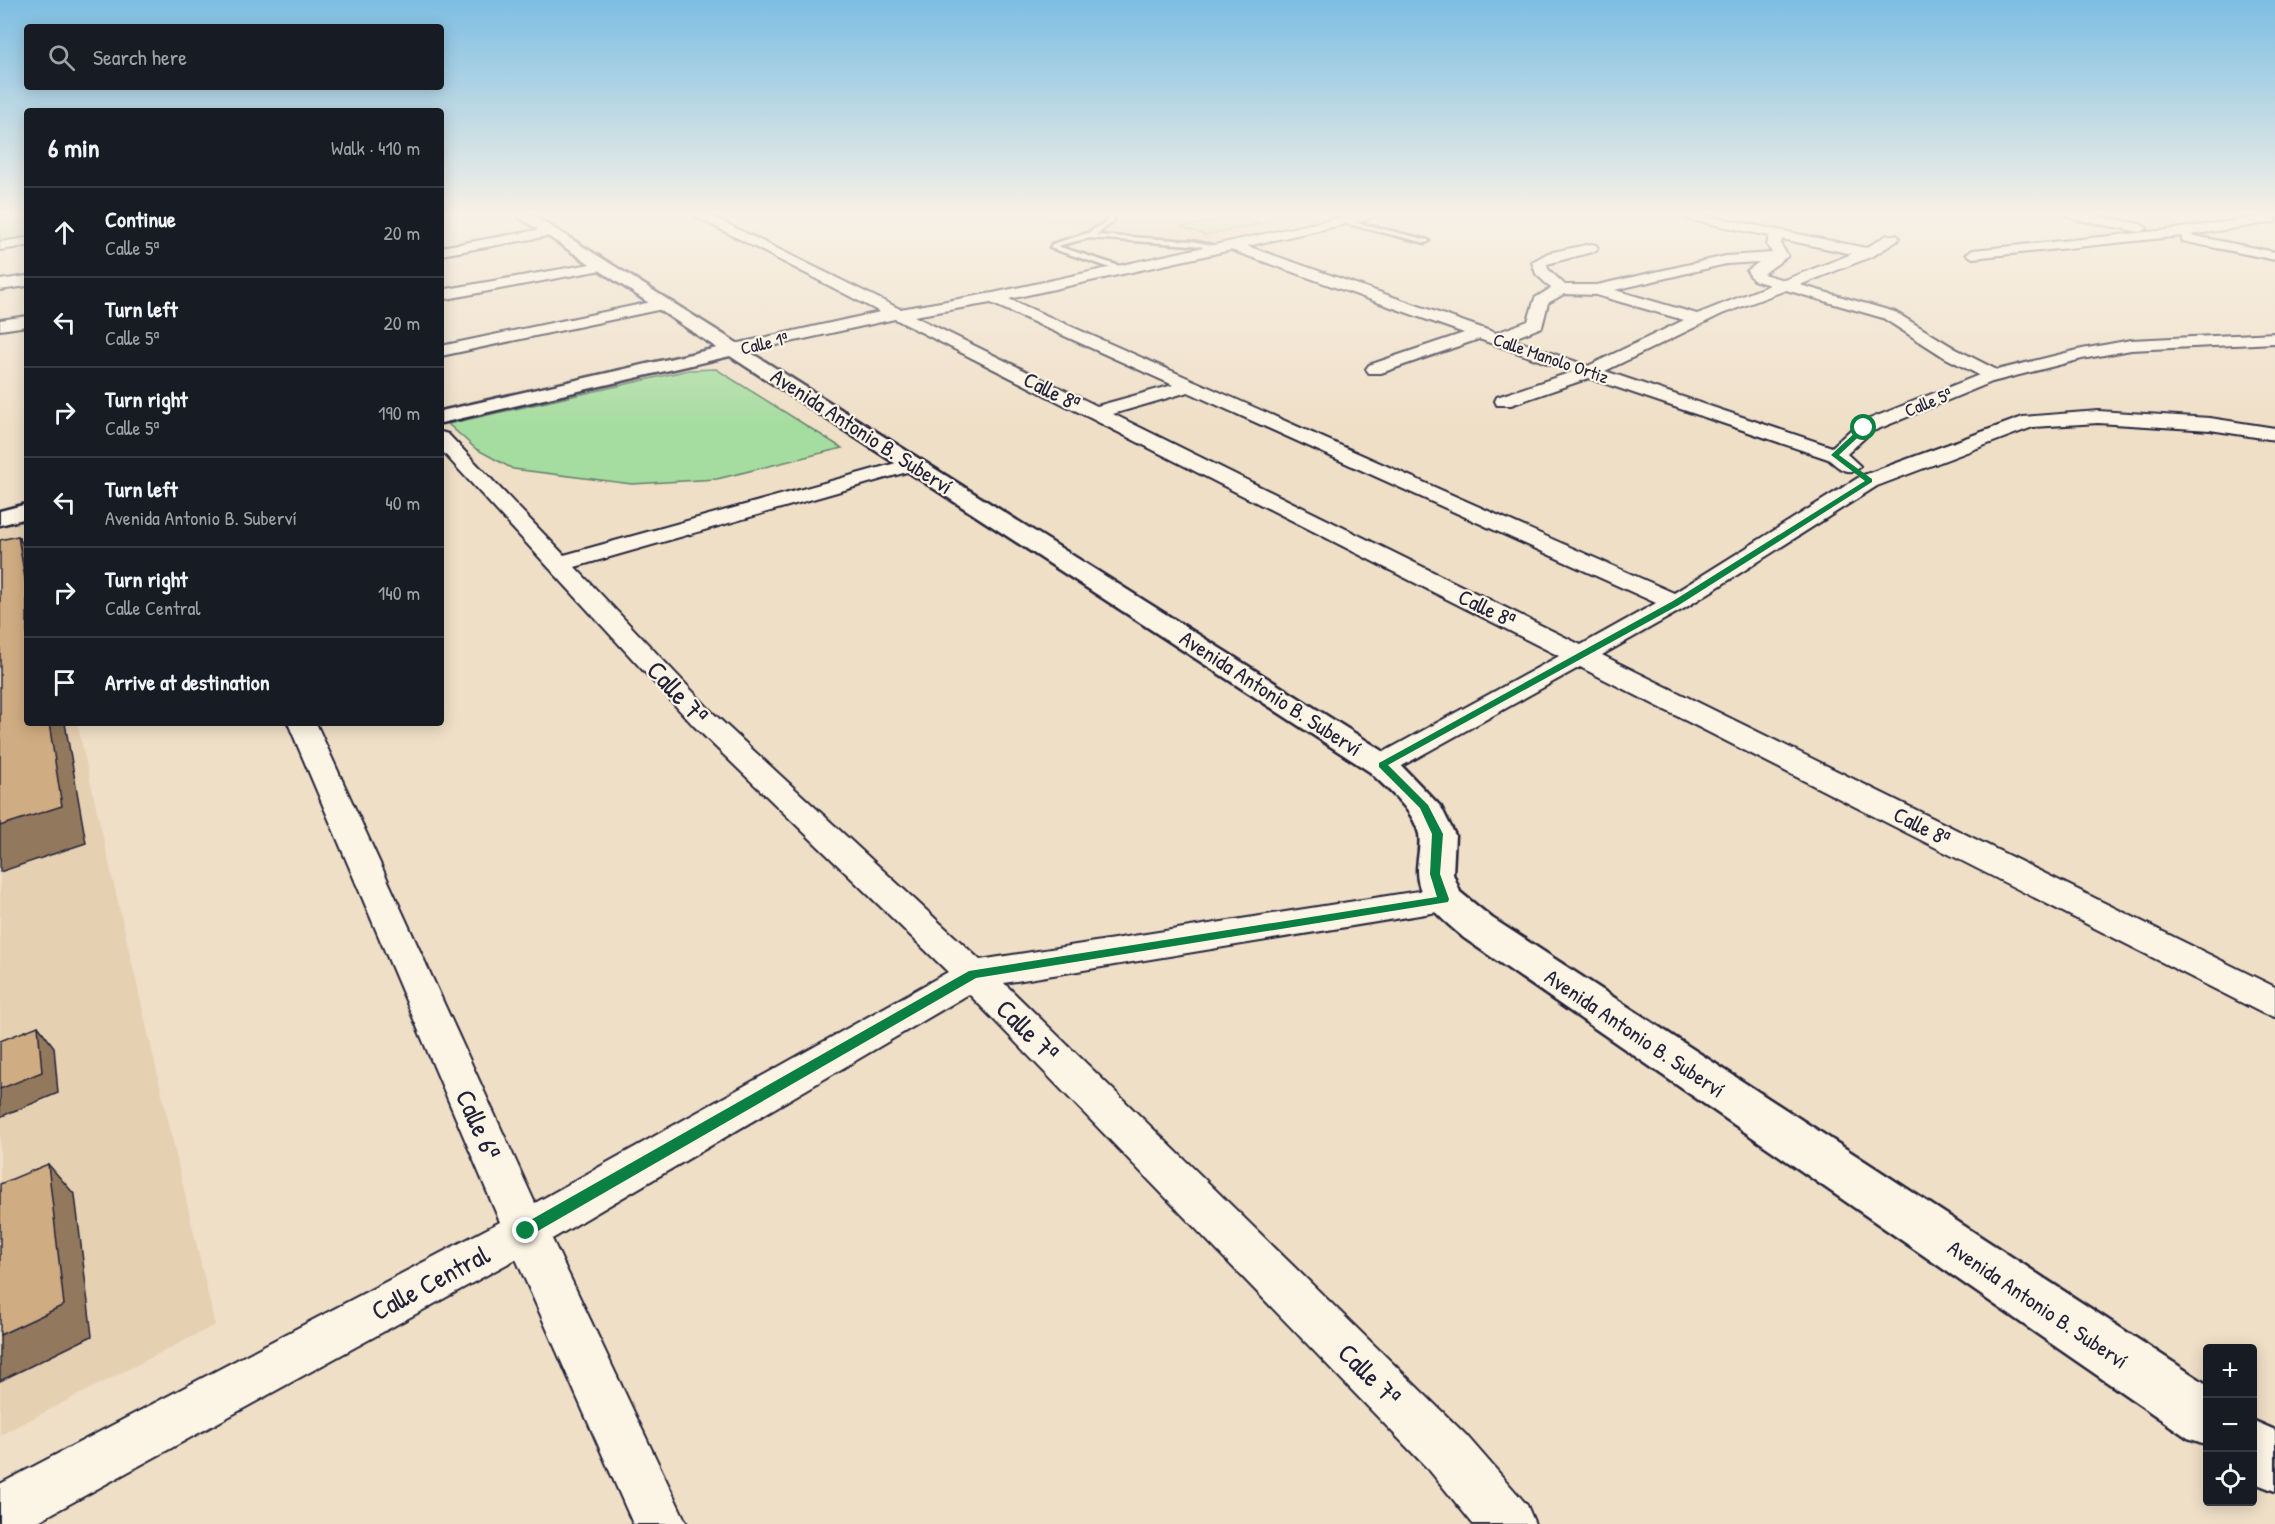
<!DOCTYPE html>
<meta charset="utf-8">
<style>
:root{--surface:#171b24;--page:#20242c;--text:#f1f3f6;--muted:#9ea1a6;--line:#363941}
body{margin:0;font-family:"Patrick Hand",sans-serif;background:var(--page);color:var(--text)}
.controls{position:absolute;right:18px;bottom:18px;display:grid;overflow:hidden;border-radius:6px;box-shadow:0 3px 15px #0003}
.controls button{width:54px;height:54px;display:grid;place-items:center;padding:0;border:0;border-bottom:2px solid var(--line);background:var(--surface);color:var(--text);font:30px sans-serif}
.stop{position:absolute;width:18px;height:18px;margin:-14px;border:4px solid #0b8043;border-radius:50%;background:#fff}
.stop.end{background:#0b8043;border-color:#fff;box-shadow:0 2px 6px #0008}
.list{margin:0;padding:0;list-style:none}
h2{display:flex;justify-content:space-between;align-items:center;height:78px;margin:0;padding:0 24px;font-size:26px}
h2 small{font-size:20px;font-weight:400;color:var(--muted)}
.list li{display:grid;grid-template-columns:39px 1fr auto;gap:18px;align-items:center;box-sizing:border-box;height:90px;padding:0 24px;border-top:2px solid var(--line)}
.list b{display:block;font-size:22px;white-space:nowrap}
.list p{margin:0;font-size:20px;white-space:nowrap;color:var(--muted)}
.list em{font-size:20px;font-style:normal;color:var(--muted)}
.icon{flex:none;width:33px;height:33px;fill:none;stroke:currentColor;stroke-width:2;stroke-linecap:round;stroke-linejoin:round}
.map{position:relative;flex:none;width:2275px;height:1524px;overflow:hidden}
.search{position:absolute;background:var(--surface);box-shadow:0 3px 15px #0003;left:24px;top:24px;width:420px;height:66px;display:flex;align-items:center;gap:15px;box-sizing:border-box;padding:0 21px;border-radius:6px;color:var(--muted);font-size:22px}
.panel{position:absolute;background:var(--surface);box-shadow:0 3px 15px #0003;left:24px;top:108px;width:420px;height:618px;border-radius:6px}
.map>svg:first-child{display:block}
</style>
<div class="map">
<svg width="2275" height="1524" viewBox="0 0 2275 1524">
<rect width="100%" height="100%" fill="#efdfc7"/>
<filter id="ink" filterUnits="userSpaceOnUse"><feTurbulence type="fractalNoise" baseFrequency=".0167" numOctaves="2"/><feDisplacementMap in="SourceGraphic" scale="12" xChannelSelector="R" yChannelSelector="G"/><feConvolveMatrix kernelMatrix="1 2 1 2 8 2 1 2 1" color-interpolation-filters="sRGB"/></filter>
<g filter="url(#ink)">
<!-- built -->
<path fill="#e6d0b2" d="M 1025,215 L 1257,215 L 1289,225 L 1217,241 L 1111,237 L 1075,230 Z
M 27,519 L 27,723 L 77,723 L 215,1325 L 0,1435 L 0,526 Z"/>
<!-- green -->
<path fill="#a5dc9f" stroke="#647f6d" stroke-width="1.5" d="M 0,215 L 27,215 L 27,239 L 0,242 Z
M 1236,216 L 1260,224 L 1205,235 L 1181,227 Z
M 716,369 L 842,448 L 717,479 L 632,484 L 513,469 L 476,449 L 448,424 L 689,370 Z"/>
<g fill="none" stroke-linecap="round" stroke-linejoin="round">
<!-- lane casing -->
<g stroke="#22223b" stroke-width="5">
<path id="lane" d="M 1108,215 L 1114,215 L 1113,222 L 1096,235 L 1192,241 L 1226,248 L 1222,250 L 1192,245 L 1089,238 L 1057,246 L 1126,268 L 1123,272 L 1050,248 L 1052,244 L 1088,233 L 1107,221 Z
M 1342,219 L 1428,240 L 1429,241 L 1426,243 L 1340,222 Z"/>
</g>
<!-- street casing -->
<g stroke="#22223b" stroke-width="4">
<path id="street" d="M 693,215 L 709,215 L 900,309 L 993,293 L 1352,215 L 1375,215 L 1369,219 L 1247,246 L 1496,333 L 1528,321 L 1535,298 L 1551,288 L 1536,274 L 1532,262 L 1548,253 L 1591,244 L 1596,245 L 1598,248 L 1596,251 L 1547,264 L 1548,269 L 1565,285 L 1597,285 L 1726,256 L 1772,253 L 1767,245 L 1769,236 L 1687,219 L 1680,215 L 1705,215 L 1866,248 L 1887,235 L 1897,235 L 1899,238 L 1897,241 L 1873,256 L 1800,285 L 1895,312 L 1956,349 L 1997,370 L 2082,349 L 2131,340 L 2275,333 L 2275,343 L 2131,350 L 2082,359 L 1992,382 L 1871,432 L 1847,454 L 1860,466 L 1857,470 C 1844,474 1838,467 1828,459 L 1589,378 L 1511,405 L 1497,405 L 1495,401 L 1497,397 L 1572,372 L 1479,339 L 1381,373 L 1369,373 L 1366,369 L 1369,365 L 1464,333 L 1231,250 L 1009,299 L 1674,593 L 1861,476 L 2023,417 L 2098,411 L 2210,418 L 2275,428 L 2275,440 L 2210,430 L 2098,423 L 2033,427 L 1877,486 L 1685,608 L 1602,655 L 2275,987 L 2275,1017 L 2262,1013 L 1580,667 L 1393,771 L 1382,774 L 1371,771 L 1367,765 L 1371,759 L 1559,656 L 895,319 L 736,354 L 730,353 L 727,349 L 730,345 L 880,312 ZM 1782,239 L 1852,254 L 1784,280 L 1763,274 L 1788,256 L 1781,245 ZM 1759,262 L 1747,271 L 1753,280 L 1770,285 L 1697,314 L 1615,290 L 1726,264 ZM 1786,290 L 1883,318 L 1944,357 L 1979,375 L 1857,424 L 1832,447 L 1605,371 L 1722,314 ZM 1564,294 L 1596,295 L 1684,320 L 1588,366 L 1512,339 L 1542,327 L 1548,303 ZM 991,303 L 1173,385 L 1097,406 L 914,316 ZM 1188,392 L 1656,603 L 1581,645 L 1113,414 Z
M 2067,215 L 2093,215 L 2140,224 L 2147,228 L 2140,232 L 2074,219 Z
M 2275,215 L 2275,222 L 2190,235 L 2275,252 L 2275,260 L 2182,241 L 2182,236 L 1973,258 L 1966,254 L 1973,250 L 2167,230 Z
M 549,228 L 556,232 L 554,235 L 441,255 L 441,247 Z
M 27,238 L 27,246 L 0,250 L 0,242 Z
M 602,262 L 607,263 L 609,266 L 607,269 L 441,300 L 441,290 Z
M 27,276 L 27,286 L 0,290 L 0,280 Z
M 661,300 L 669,305 L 667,308 L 441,356 L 441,346 Z
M 27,316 L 27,326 L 0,330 L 0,320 Z
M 441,432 L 448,434 L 564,555 L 907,460 L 914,458 L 921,460 L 924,464 L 921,468 L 575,567 L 714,714 L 980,960 L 1444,887 L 1456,891 L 1461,899 L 1456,907 L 1444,911 L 1004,983 L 1466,1435 L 1527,1505 L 1535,1524 L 1473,1524 L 1430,1471 L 969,994 L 552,1239 L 687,1524 L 633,1524 L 516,1259 L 33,1524 L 0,1524 L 0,1484 L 500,1222 L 288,723 L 316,723 L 535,1203 L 948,972 L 694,726 L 441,450 Z"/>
</g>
<!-- secondary casing -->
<g stroke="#22223b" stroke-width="5">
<path id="secondary" d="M 516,215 L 533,215 L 737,343 L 743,345 L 745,349 L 1394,758 L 1441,807 L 1455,835 L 1453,874 L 1460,892 L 1492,918 L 2208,1385 L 2208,1445 L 2188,1438 L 1464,938 C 1444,920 1417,902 1417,871 C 1417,860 1421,845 1419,834 C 1413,809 1388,790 1370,772 L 730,356 L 441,423 L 441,411 L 717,348 Z
M 27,504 L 27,518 L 0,525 L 0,511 Z
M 2252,1420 L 2275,1430 L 2275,1491 L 2252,1482 Z"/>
</g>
<!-- lane -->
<use href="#lane" fill="#fcf5e5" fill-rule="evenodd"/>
<!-- street -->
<use href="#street" fill="#fcf5e5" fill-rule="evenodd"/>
<!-- secondary -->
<use href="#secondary" fill="#fcf5e5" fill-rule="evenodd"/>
</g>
<!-- shaded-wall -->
<path fill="#92785b" stroke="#22223b" stroke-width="1.5" d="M 18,536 L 27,551 L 27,591 Z
M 49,723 L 65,723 L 86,843 L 0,872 L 0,826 Z
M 38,1026 L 54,1047 L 58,1093 L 0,1117 L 0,1089 Z
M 48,1164 L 75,1195 L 92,1336 L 0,1381 L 0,1335 Z"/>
<!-- building -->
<path fill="#d0ac82" stroke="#22223b" stroke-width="1.5" d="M 18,536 L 27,591 L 27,723 L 49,723 L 62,806 L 0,826 L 0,540 Z
M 38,1026 L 42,1072 L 0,1089 L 0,1041 Z
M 48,1164 L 64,1305 L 0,1335 L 0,1184 Z"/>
</g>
<!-- sky -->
<linearGradient id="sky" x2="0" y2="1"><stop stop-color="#7dbee3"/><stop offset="0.5" stop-color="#f8f1e6"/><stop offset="1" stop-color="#f8f1e6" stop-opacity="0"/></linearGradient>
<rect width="2275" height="428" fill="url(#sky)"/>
<!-- route -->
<path fill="#0b8043" d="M 1862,426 L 1868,428 L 1839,455 L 1872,479 L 1872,482 L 1679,605 L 1388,765 L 1428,805 L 1443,834 L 1440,874 L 1449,899 L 1448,902 L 976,978 L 531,1235 L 526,1237 L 520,1235 L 518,1231 L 520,1226 L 969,971 L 1437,897 L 1430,874 L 1432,834 L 1420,808 L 1379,767 L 1379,763 L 1673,601 L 1865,481 L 1831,455 Z"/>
<g text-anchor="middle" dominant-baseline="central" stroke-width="4.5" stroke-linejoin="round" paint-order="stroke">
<!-- far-street labels -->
<g font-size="18" fill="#22223b" stroke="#fcf5e5">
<text transform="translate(764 343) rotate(-13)">Calle 1ª</text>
<text transform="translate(1551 358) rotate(19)">Calle Manolo Ortiz</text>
<text transform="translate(1928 402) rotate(-22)">Calle 5ª</text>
</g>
<!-- street labels -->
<g font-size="22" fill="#22223b" stroke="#fcf5e5">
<text transform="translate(1052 391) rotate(27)">Calle 8ª</text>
<text transform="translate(862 431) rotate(33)">Avenida Antonio B. Suberví</text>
<text transform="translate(1487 608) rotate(26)">Calle 8ª</text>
<text transform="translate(1271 693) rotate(33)">Avenida Antonio B. Suberví</text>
<text transform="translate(1922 826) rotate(27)">Calle 8ª</text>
<text transform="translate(1635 1033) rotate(34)">Avenida Antonio B. Suberví</text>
<text transform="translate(2038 1304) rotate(34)">Avenida Antonio B. Suberví</text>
</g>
<!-- near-street labels -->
<g font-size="27" fill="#22223b" stroke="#fcf5e5">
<text transform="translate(678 692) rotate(47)">Calle 7ª</text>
<text transform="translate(1028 1030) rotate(45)">Calle 7ª</text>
<text transform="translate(479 1124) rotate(66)">Calle 6ª</text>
<text transform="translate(430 1282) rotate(-28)">Calle Central</text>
<text transform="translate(1370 1374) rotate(45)">Calle 7ª</text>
</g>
</g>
</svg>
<div class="controls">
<button>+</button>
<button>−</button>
<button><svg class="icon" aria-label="locate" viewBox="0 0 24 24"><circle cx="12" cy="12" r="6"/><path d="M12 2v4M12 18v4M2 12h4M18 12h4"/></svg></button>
</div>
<div class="stop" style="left:1864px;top:428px"></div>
<div class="stop end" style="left:526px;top:1231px"></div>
<div class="search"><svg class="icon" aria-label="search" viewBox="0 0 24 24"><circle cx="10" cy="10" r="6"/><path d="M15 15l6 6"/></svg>Search here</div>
<section class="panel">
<h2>6 min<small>Walk · 410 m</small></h2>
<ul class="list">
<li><svg class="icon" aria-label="ahead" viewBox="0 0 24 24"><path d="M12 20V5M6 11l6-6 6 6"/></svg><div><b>Continue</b><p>Calle 5ª</p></div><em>20 m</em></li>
<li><svg class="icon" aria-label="left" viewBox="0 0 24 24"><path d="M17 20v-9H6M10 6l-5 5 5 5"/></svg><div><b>Turn left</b><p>Calle 5ª</p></div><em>20 m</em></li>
<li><svg class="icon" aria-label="right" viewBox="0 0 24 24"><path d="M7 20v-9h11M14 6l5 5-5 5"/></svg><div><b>Turn right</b><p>Calle 5ª</p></div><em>190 m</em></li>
<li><svg class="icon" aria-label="left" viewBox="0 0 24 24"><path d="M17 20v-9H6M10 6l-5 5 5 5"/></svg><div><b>Turn left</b><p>Avenida Antonio B. Suberví</p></div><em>40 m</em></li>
<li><svg class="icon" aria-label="right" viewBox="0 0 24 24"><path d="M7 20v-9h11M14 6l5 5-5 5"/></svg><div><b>Turn right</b><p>Calle Central</p></div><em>140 m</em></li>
<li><svg class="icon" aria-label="arrive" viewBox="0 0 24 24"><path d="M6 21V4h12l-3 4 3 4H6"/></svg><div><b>Arrive at destination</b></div></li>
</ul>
</section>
</div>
